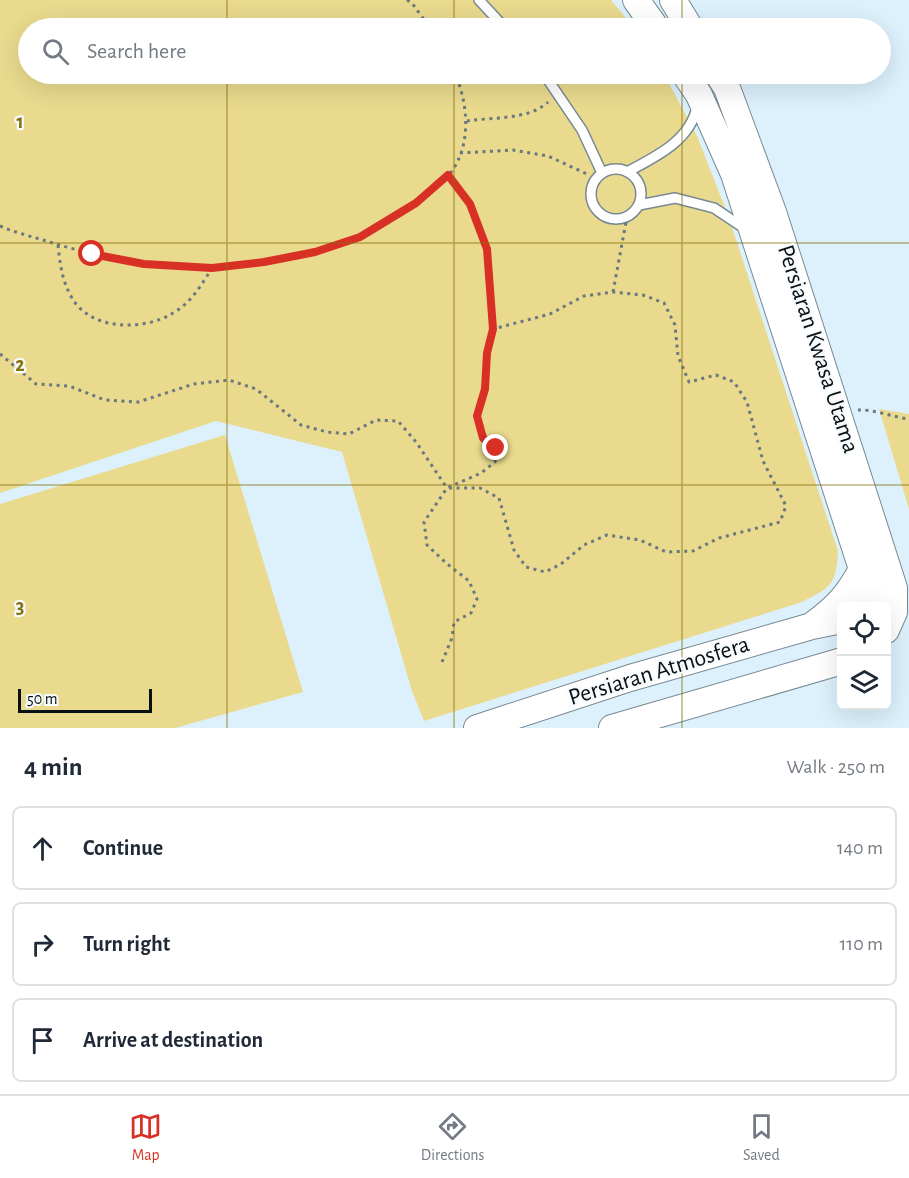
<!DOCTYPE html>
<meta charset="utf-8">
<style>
:root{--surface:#fff;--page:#f6f6f7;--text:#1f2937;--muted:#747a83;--line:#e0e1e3;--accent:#d93025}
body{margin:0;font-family:"Alegreya Sans",sans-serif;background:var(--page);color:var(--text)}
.controls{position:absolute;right:18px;bottom:18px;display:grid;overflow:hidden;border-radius:9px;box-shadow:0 6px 24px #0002}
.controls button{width:54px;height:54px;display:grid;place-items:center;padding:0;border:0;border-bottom:2px solid var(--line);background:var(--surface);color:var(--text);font:30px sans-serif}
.scale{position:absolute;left:18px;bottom:15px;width:134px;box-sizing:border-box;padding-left:6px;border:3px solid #091013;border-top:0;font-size:16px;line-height:21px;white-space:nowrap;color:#091013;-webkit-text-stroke:4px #f7fbfd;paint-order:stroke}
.stop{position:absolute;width:18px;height:18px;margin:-14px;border:4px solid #d93025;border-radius:50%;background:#fff}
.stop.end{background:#d93025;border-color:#fff;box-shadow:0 2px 6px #0008}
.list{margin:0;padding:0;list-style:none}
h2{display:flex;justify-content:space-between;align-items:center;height:78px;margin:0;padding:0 24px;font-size:26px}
h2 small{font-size:20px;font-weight:400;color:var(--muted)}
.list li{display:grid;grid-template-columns:39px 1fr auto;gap:18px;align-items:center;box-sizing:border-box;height:84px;margin:0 12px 12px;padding:0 12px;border:2px solid var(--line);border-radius:9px}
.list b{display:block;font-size:22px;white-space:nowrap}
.list em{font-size:20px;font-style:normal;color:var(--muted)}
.icon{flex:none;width:33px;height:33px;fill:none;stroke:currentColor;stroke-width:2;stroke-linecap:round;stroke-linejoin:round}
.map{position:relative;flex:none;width:909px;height:728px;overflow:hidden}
.search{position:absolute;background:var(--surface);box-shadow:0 6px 24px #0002;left:18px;right:18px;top:18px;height:66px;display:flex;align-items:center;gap:15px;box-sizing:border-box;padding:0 21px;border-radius:33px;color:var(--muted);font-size:22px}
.sheet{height:366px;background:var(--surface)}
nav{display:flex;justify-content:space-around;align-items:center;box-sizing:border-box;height:84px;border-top:2px solid var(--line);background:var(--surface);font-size:16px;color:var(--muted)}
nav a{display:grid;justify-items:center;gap:3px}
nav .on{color:var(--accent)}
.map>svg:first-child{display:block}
</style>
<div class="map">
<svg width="909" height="728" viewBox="0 0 909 728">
<rect width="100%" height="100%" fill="#dcf1fc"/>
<!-- green -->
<path fill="#eada8e" d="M 0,0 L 611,0 L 634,28 L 28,28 L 28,74 L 664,74 L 697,136 L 728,215 L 838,551 C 836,586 831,587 802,602 L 424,721 L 412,691 L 342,452 L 216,421 L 0,493 Z
M 879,409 L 909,414 L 909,509 Z
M 225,435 L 303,692 L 175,728 L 0,728 L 0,504 Z"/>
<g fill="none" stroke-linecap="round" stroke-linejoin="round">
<!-- service casing -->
<g stroke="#778993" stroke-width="12">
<path id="service" d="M 479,0 L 505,28
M 544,74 L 582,130 L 602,173
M591 194a25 25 0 1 1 50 0a25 25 0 1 1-50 0Z
M 627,172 C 655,157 690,141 697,107
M 639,205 L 675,198 L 714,208 L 744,228"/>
</g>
<!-- secondary casing -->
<g stroke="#778993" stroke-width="28">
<path id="secondary" d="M 636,0 L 656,28
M 673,0 L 690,28
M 685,74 L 699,95 L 734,174 L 862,569 L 869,593 L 870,606
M 718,74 L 727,88 L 773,212 L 894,588 L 894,612 L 886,630
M 814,624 C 837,607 849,594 862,569
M 477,728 L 630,678 L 812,626 L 842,620
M 612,728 L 842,661"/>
</g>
<!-- path -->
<path stroke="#6a787f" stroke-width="3" stroke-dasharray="3 4.5" stroke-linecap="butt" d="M 407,0 L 412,3 L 430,28
M 467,121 C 493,117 529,120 548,102
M 460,153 L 513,150 L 548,156 L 589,175
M 448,175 L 470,204 L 487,249 L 493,329
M 0,226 C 14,232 29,236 43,240 C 98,257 157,271 214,268 C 262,265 311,255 357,238 C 370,233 383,223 396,215 C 414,204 432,192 447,177 C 472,150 469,105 455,74
M 58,245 C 60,264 62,281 72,298 C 91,331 144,331 173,313 C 191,303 202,284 212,268
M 613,292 L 627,217
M 0,354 L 36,384 L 69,386 L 105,400 L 138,402 L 194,384 L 229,380 L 256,389 L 301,425 L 327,432 L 349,434 L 376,420 L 398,421 L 416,442 L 447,488
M 858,410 C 873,409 893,417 909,419
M 442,662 L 452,638 L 454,622 L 471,613 L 477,599 L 469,581 L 446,563 L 427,545 L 424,522 L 447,488 L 481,473 L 495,462 L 497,448 L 483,438 L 477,416 L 485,389 L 487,353 L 493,329 L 550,314 L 584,296 L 613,292 L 643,295 L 664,303 L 675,325 L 678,356 L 689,382 L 716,375 L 734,382 L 747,402 L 763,461 L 786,506 L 780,522 L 719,538 L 693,551 L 666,552 L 640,540 L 607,535 L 584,545 L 561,564 L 545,572 L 526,567 L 514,550 L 499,498 L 480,488 L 447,488"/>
<!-- service -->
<use href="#service" stroke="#fff" stroke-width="9"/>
<!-- secondary -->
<use href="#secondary" stroke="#fff" stroke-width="26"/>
</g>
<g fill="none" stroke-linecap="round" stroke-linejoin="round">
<!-- route -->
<path stroke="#d93025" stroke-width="8" d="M 92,254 L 144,264 L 212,268 L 264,262 L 315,252 L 360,237 L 416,203 L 448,175 L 470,204 L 487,249 L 493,329 L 487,353 L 485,389 L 477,416 L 483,438 L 496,448"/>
</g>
<!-- grid -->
<path fill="none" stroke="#837111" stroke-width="1.5" stroke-opacity="0.55" d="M 227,0 L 227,28M 454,0 L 454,28M 682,0 L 682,28M 227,74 L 227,728M 454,74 L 454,728M 682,74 L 682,728M 0,243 L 909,243M 0,485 L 909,485"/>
<g text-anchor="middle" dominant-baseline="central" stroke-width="4.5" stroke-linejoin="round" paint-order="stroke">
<!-- street labels -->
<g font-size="24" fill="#091013" stroke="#f7fbfd">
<text transform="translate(818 349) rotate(72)">Persiaran Kwasa Utama</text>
<text transform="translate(659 671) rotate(-17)">Persiaran Atmosfera</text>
</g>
</g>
<g font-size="20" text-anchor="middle" font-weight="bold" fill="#837111" stroke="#f7fbfd" stroke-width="4.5" stroke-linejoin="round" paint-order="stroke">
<text x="20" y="128">1</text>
<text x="20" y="371">2</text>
<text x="20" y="613">3</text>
</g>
</svg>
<div class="controls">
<button><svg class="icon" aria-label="locate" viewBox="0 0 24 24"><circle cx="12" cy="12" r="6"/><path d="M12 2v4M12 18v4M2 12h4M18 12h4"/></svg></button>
<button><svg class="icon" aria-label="layers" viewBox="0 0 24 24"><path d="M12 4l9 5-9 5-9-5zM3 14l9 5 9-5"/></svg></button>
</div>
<div class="scale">50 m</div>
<div class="stop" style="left:92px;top:254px"></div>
<div class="stop end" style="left:496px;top:448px"></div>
<div class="search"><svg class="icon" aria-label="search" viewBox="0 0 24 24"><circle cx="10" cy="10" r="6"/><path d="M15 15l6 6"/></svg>Search here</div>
</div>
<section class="sheet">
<h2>4 min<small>Walk · 250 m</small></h2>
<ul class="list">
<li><svg class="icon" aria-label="ahead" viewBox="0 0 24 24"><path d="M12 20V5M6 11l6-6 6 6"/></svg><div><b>Continue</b></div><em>140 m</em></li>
<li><svg class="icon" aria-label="right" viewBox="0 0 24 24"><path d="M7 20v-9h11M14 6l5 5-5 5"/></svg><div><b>Turn right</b></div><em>110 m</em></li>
<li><svg class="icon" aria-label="arrive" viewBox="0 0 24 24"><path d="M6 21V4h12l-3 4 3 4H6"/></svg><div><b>Arrive at destination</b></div></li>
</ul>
</section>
<nav>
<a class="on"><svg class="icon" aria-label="map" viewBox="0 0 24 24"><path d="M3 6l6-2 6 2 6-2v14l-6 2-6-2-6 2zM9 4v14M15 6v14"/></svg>Map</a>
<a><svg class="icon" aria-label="directions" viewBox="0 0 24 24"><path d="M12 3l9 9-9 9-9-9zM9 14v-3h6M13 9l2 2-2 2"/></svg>Directions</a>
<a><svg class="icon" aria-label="saved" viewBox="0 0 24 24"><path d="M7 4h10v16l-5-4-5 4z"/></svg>Saved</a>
</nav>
